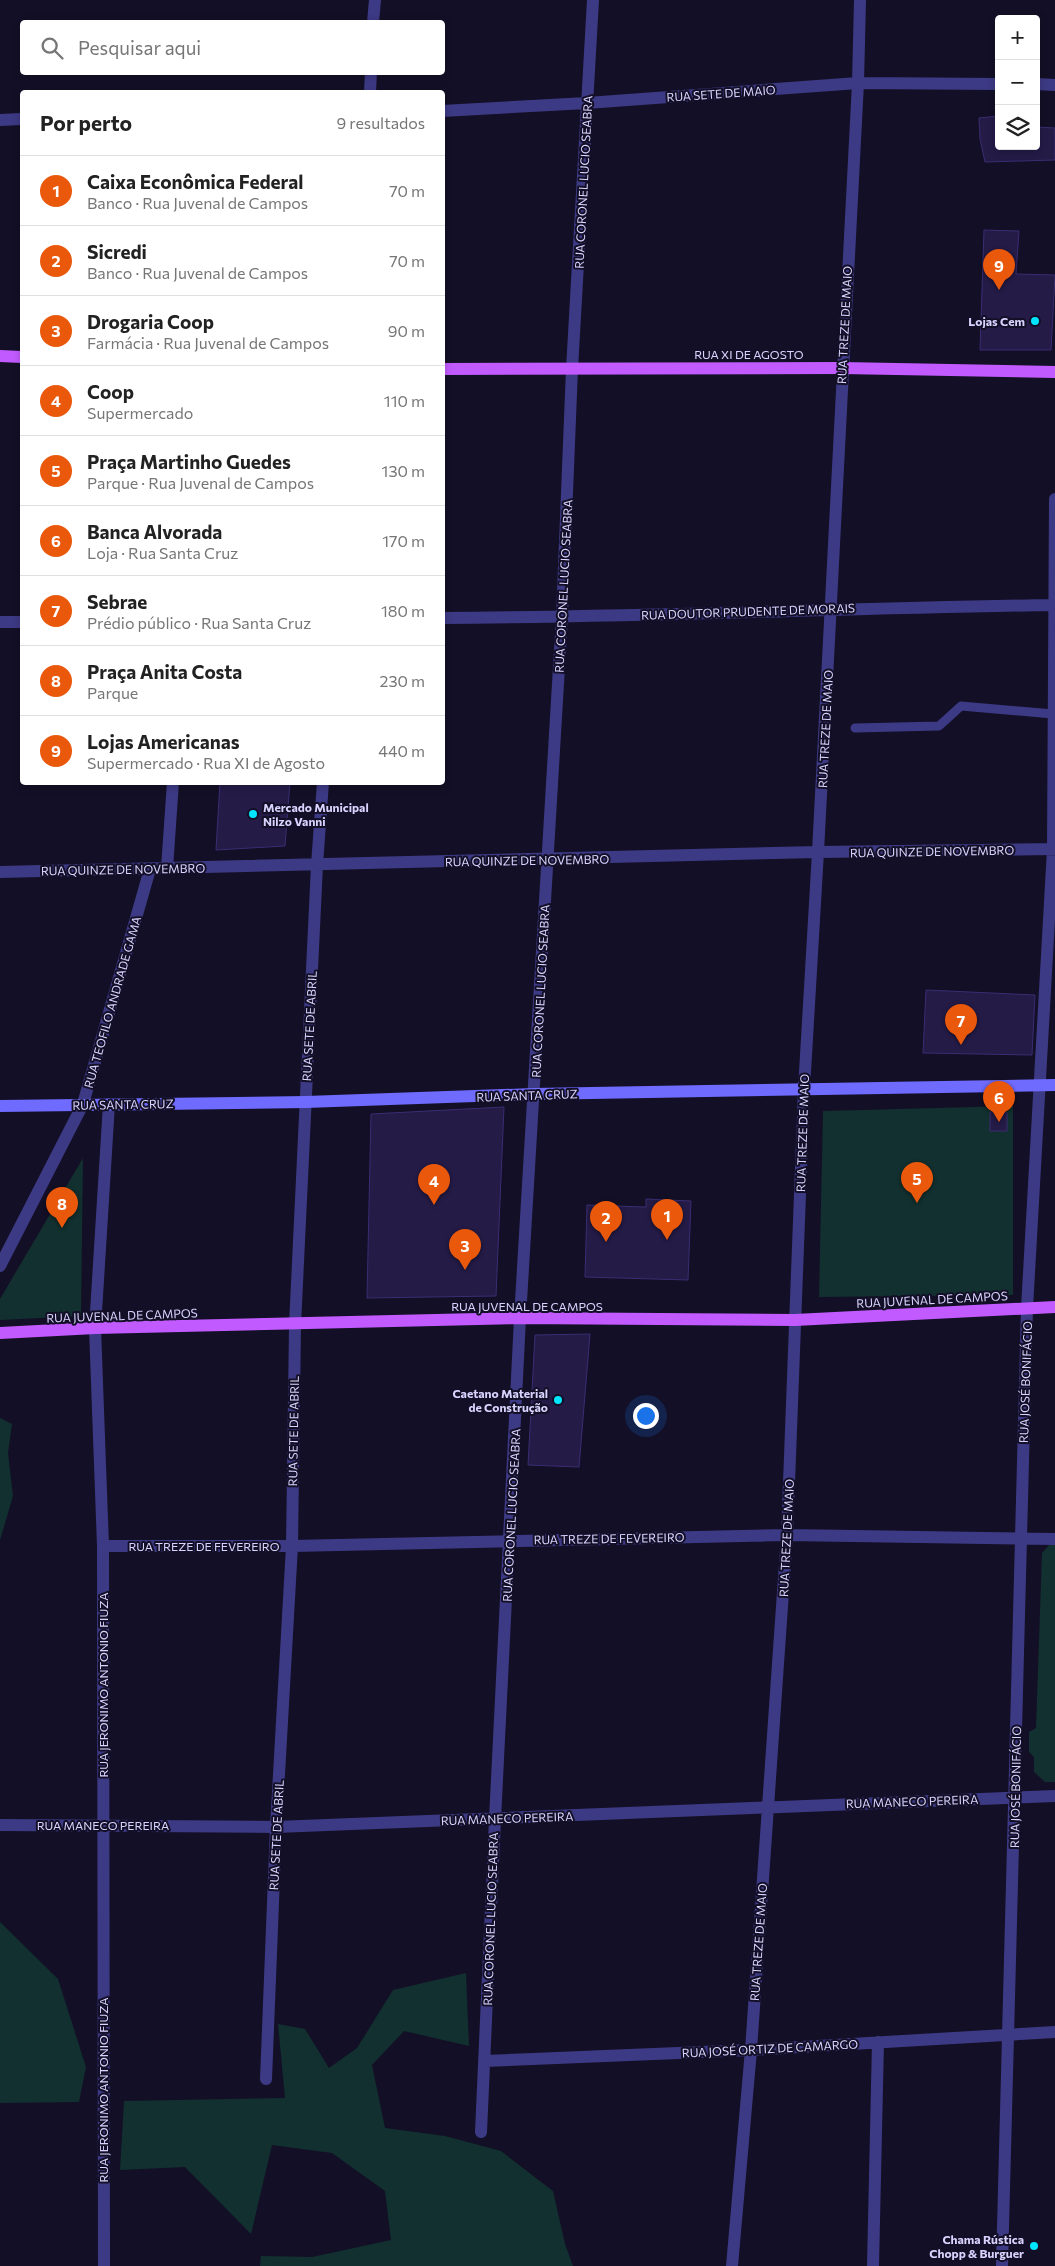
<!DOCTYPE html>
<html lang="pt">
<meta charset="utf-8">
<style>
:root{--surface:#fff;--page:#f6f6f6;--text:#222;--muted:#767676;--line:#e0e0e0;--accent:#ea580c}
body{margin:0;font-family:Commissioner,sans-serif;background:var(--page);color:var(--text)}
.controls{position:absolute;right:15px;top:15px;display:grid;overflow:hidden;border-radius:5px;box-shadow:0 2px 8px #0003}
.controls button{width:45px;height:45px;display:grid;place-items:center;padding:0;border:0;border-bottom:1px solid var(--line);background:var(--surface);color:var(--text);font:25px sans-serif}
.you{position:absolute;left:645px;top:1415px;width:18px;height:18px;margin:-12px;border:4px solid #fff;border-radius:50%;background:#1a73e8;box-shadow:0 0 0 8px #1a73e833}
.badge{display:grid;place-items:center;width:32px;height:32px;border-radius:50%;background:var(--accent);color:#fff;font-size:16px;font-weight:700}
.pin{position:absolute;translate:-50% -41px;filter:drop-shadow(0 1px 2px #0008)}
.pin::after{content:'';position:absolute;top:26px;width:18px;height:15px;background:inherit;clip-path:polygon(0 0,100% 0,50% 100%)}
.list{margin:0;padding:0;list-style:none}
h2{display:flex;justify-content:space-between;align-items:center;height:65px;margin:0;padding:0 20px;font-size:21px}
h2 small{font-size:16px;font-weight:400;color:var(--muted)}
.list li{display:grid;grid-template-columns:32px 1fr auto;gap:15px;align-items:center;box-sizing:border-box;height:70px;padding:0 20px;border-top:1px solid var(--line)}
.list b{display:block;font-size:19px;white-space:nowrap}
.list p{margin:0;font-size:16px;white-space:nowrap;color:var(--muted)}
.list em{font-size:16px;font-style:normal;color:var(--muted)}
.icon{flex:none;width:28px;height:28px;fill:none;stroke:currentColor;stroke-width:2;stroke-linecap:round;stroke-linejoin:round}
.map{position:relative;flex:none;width:1055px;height:2266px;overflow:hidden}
.search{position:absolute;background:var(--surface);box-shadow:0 2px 8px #0003;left:20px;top:20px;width:425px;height:55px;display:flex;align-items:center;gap:12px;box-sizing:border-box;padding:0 18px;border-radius:5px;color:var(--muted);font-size:19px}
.panel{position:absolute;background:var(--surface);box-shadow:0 2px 8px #0003;left:20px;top:90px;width:425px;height:695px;border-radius:5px}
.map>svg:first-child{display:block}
</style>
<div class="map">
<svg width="1055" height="2266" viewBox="0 0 1055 2266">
<rect width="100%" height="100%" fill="#130f26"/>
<!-- green -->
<path fill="#12302f" d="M 1013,1106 L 1013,1295 L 819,1297 L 823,1111 Z
M 83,1158 L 81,1316 L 0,1320 L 0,1299 Z
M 0,1418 L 12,1424 L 8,1453 L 13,1496 L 0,1540 Z
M 1051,1543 L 1055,1545 L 1055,1782 L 1045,1782 L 1034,1772 L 1034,1757 L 1029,1752 L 1029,1732 L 1036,1728 L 1042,1553 Z
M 0,1922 L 58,1979 L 86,2067 L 79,2102 L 0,2103 Z
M 466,1973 L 469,2046 L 404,2031 L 372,2065 L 385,2128 L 445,2136 L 501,2151 L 553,2191 L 565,2244 L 573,2266 L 260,2266 L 261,2256 L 312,2257 L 391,2240 L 385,2191 L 332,2153 L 272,2145 L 251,2234 L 185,2167 L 120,2170 L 124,2101 L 285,2098 L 278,2024 L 305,2029 L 329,2068 L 357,2048 L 393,1990 Z"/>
<!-- building -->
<path fill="#241b47" stroke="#3b2d73" d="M 999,116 L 999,146 L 1036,146 L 1036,127 L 1055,128 L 1055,160 L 985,162 L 980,139 L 979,118 Z
M 984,230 L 1019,231 L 1016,274 L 1055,275 L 1051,350 L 980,350 Z
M 220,782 L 290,782 L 285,846 L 216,850 Z
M 926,990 L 1035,995 L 1032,1055 L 923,1053 Z
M 504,1107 L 496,1296 L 367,1298 L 371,1114 Z
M 990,1112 L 1007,1112 L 1007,1131 L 990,1131 Z
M 646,1199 L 691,1201 L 688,1280 L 585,1277 L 587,1205 L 646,1207 Z
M 590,1334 L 579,1467 L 528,1465 L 535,1335 Z"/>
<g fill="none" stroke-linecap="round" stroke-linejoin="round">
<!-- service -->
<path stroke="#3d3a85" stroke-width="9" d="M 855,728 L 939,726 L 961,706 L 1053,714"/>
<!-- minor -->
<path stroke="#3d3a85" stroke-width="12" d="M 1036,84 L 1055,85
M 442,111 L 587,103 L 858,83 L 999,84
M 0,120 L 22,119
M 442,618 C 646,617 849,608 1053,605
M 0,622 L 22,622
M 167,868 L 173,782
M 0,872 L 818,852 L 1055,849
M 0,1266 L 83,1104 L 150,869
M 103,1546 L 292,1546 L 787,1535 L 1055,1539
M 0,1825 L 276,1827 L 1055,1796
M 485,2061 L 751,2050 L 1055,2032
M 266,2079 L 276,1827 L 292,1546 L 295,1325 L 317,865 L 323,782
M 481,2132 L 495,1819 L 520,1318 L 562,617 L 572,369 L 593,0
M 104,2266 L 103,1546 L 95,1328 L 109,1104
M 732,2266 L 751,2050 L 787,1535 L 804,1089 L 818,852 L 858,83 L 860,0
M 873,2266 L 878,2042
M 1002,2266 L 1027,1308 L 1053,849 L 1055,499"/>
<!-- tertiary -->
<path stroke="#3d3a85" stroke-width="12" d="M 373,22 L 375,0
M 370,92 L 371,72"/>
<!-- secondary -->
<path stroke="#6f6bff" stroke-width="12" d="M 0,1106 L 306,1102 L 534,1094 L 1055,1085"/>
<!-- primary -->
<path stroke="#c25bff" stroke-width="12" d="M 0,356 L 22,357
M 442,369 L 842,368 L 1055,372
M 0,1333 L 95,1328 L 520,1318 L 795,1320 L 1055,1307"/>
</g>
<!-- markers -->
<g fill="#00e5ff" stroke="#130f26" stroke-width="2">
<circle cx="1035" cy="321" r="5"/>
<circle cx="253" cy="814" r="5"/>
<circle cx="558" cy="1400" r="5"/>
<circle cx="1034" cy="2246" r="5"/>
</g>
<g text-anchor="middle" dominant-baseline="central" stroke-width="4" stroke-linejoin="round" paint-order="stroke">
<!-- street labels -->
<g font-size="12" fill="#d9d4ff" stroke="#130f26">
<text transform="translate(721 93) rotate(-4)">RUA SETE DE MAIO</text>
<text transform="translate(583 182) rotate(-87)">RUA CORONEL LUCIO SEABRA</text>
<text transform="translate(844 325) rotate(-87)">RUA TREZE DE MAIO</text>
<text x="749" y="354">RUA XI DE AGOSTO</text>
<text transform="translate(563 586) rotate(-87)">RUA CORONEL LUCIO SEABRA</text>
<text transform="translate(748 611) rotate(-2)">RUA DOUTOR PRUDENTE DE MORAIS</text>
<text transform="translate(825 729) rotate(-87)">RUA TREZE DE MAIO</text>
<text transform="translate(932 851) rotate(-1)">RUA QUINZE DE NOVEMBRO</text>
<text transform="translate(527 860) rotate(-1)">RUA QUINZE DE NOVEMBRO</text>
<text transform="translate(123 869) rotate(-1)">RUA QUINZE DE NOVEMBRO</text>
<text transform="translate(540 991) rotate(-87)">RUA CORONEL LUCIO SEABRA</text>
<text transform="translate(112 1002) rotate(-74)">RUA TEOFILO ANDRADE GAMA</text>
<text transform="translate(309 1026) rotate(-87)">RUA SETE DE ABRIL</text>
<text transform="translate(527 1095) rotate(-2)">RUA SANTA CRUZ</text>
<text transform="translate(123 1104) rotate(-1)">RUA SANTA CRUZ</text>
<text transform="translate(802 1133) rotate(-88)">RUA TREZE DE MAIO</text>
<text transform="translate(932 1299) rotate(-3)">RUA JUVENAL DE CAMPOS</text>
<text x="527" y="1306">RUA JUVENAL DE CAMPOS</text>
<text transform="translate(122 1315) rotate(-2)">RUA JUVENAL DE CAMPOS</text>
<text transform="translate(1025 1382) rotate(-88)">RUA JOSÉ BONIFÁCIO</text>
<text transform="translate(293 1431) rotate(-89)">RUA SETE DE ABRIL</text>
<text transform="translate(511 1515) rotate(-87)">RUA CORONEL LUCIO SEABRA</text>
<text transform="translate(609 1538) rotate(-1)">RUA TREZE DE FEVEREIRO</text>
<text transform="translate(786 1538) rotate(-87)">RUA TREZE DE MAIO</text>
<text x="204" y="1546">RUA TREZE DE FEVEREIRO</text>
<text transform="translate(103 1685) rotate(-90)">RUA JERONIMO ANTONIO FIUZA</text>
<text transform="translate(1015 1787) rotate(-89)">RUA JOSÉ BONIFÁCIO</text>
<text transform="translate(912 1801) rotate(-2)">RUA MANECO PEREIRA</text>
<text transform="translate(507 1818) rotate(-2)">RUA MANECO PEREIRA</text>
<text x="103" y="1825">RUA MANECO PEREIRA</text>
<text transform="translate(276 1835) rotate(-87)">RUA SETE DE ABRIL</text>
<text transform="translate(490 1919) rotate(-88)">RUA CORONEL LUCIO SEABRA</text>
<text transform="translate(758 1942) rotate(-86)">RUA TREZE DE MAIO</text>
<text transform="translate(770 2048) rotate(-3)">RUA JOSÉ ORTIZ DE CAMARGO</text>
<text transform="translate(103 2090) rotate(-90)">RUA JERONIMO ANTONIO FIUZA</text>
</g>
<!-- poi labels -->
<g font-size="12" font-weight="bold" fill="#d9d4ff" stroke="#130f26" text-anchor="end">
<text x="1025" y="321">Lojas Cem</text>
<text x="263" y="807" text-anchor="start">Mercado Municipal<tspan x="263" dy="14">Nilzo Vanni</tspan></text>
<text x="548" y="1393">Caetano Material<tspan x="548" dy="14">de Construção</tspan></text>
<text x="1024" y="2239">Chama Rústica<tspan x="1024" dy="14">Chopp &amp; Burguer</tspan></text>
</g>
</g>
</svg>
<div class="controls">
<button>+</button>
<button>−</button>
<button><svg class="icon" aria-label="layers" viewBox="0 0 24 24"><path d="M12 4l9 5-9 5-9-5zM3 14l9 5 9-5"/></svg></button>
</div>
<div class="you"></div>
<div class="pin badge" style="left:667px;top:1240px">1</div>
<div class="pin badge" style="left:606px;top:1242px">2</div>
<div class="pin badge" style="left:465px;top:1270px">3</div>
<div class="pin badge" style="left:434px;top:1205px">4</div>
<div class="pin badge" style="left:917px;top:1203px">5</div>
<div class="pin badge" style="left:999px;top:1122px">6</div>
<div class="pin badge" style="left:961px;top:1045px">7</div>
<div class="pin badge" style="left:62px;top:1228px">8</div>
<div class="pin badge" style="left:999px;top:290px">9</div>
<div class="search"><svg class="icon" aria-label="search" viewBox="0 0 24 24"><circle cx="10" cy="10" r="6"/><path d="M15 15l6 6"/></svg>Pesquisar aqui</div>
<section class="panel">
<h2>Por perto<small>9 resultados</small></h2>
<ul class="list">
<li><span class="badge">1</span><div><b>Caixa Econômica Federal</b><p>Banco · Rua Juvenal de Campos</p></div><em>70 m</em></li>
<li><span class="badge">2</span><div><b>Sicredi</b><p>Banco · Rua Juvenal de Campos</p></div><em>70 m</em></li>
<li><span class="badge">3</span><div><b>Drogaria Coop</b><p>Farmácia · Rua Juvenal de Campos</p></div><em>90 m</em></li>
<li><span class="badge">4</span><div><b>Coop</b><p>Supermercado</p></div><em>110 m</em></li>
<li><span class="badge">5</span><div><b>Praça Martinho Guedes</b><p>Parque · Rua Juvenal de Campos</p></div><em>130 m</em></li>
<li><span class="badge">6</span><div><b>Banca Alvorada</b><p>Loja · Rua Santa Cruz</p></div><em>170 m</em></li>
<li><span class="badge">7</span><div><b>Sebrae</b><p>Prédio público · Rua Santa Cruz</p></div><em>180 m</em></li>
<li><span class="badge">8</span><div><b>Praça Anita Costa</b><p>Parque</p></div><em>230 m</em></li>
<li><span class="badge">9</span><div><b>Lojas Americanas</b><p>Supermercado · Rua XI de Agosto</p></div><em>440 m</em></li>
</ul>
</section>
</div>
